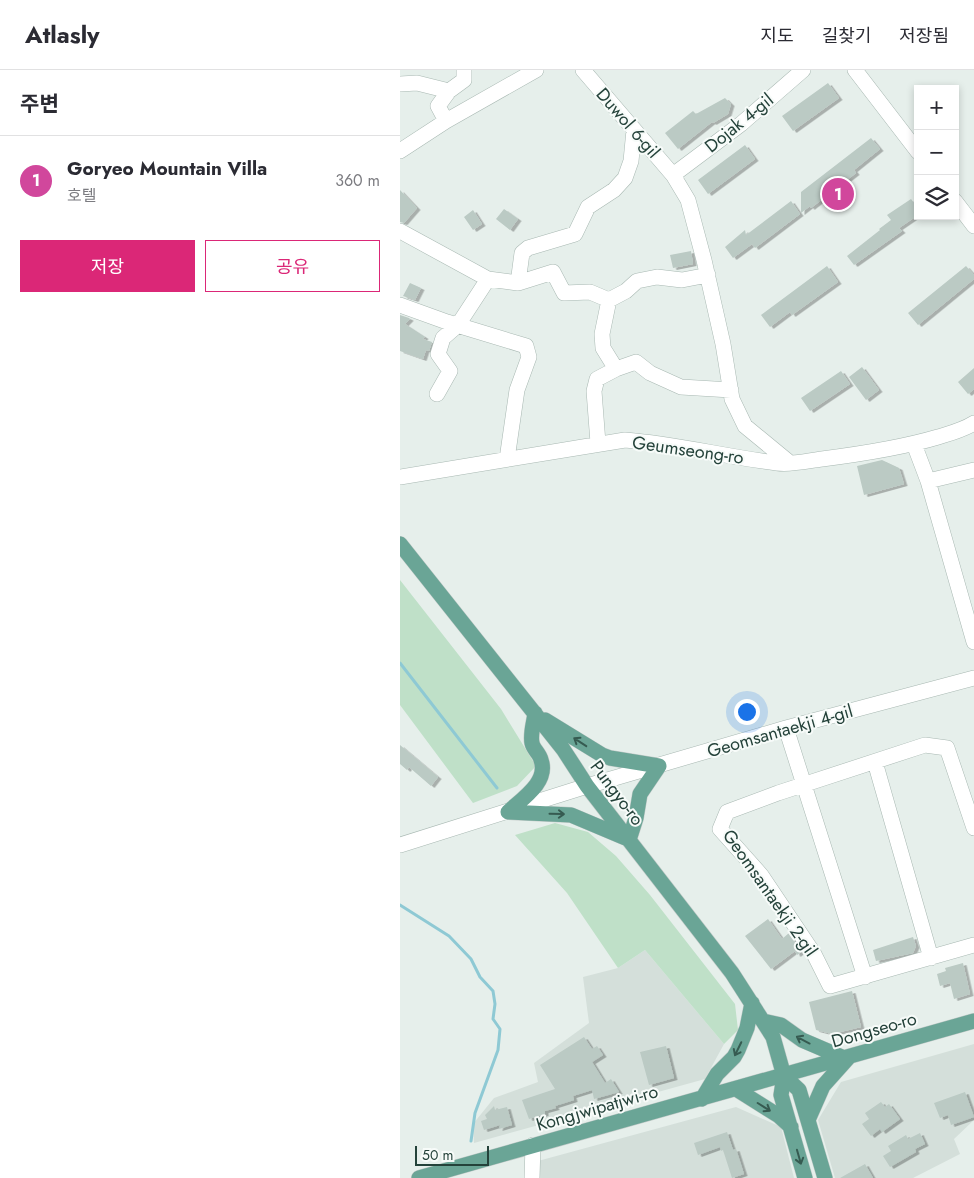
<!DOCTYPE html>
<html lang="ko">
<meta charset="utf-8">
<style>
:root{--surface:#fff;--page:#f2f2f3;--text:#2b2b33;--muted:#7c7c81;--line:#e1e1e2;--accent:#db2777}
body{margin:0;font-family:Jost,"Noto Sans KR",sans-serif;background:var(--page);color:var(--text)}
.controls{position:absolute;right:15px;top:15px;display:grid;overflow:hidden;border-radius:0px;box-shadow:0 2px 8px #0003}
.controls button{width:45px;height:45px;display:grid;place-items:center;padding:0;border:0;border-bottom:1px solid var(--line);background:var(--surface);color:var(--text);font:25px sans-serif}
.scale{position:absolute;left:15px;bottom:12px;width:74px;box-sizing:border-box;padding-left:5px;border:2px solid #24423a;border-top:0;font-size:14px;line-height:18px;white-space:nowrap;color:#24423a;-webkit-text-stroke:4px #f7fbf9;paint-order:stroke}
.you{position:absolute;left:346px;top:641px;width:18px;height:18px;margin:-12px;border:4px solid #fff;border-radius:50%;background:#1a73e8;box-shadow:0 0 0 8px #1a73e833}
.badge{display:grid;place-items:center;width:32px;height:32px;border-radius:50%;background:var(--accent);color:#fff;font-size:16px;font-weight:700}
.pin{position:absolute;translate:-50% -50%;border:2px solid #fff;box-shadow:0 1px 5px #0006}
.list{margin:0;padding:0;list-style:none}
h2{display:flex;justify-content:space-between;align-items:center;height:65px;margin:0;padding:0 20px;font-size:21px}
h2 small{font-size:16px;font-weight:400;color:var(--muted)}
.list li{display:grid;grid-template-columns:32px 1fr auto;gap:15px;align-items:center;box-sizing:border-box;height:90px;padding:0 20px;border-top:1px solid var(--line)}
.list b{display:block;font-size:19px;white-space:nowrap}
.list p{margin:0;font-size:16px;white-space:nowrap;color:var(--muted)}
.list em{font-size:16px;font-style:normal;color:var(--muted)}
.actions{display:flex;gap:10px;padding:15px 20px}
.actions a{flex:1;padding:11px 0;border:1px solid var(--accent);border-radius:0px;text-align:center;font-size:18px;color:var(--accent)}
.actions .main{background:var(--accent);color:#fff}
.icon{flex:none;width:28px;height:28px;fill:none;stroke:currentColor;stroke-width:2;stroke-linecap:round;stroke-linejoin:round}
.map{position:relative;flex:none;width:574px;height:1108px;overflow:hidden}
header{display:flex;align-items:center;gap:30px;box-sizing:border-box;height:70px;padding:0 25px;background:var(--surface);border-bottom:1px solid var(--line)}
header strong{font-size:24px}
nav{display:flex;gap:28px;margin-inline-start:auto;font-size:18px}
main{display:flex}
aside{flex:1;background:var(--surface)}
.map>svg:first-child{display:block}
</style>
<header>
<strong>Atlasly</strong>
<nav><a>지도</a><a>길찾기</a><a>저장됨</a></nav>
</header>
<main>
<aside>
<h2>주변<small></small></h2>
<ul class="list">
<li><span class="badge" style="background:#d1479c">1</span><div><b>Goryeo Mountain Villa</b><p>호텔</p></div><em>360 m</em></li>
</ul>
<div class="actions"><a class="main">저장</a><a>공유</a></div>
</aside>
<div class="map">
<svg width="574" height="1108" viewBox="0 0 574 1108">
<defs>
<filter id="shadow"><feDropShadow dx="3.5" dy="2" stdDeviation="0" flood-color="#0004"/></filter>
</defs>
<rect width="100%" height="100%" fill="#e6efeb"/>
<!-- built -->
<path fill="#d4dfda" d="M 245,880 L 324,974 L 305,1009 L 74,1073 L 73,1054 L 94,1028 L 138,1012 L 134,993 L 189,953 L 183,907 L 218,898 Z
M 574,974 L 574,1050 L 554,1069 L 560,1084 L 513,1108 L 435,1108 L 418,1050 L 441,1012 Z
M 336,1037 L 381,1057 L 394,1108 L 137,1108 L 138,1091 Z"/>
<!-- green -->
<path fill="#bfe0c8" d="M 0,510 L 101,639 L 136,696 L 117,716 L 73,733 L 0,635 Z
M 155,753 L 188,762 L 216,786 L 250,825 L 335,934 L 338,960 L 324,974 L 245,880 L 218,898 L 167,823 L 115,765 Z"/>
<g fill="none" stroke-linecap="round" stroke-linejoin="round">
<!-- stream -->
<path stroke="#8ec9d4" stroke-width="3" d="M 0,593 L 97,718
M 0,835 L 49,866 L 71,889 L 80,907 L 93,921 L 95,934 L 93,949 L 100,959 L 98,980 L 75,1043 L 71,1071"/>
</g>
<!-- building -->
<path fill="#bbcac4" filter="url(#shadow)" d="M 428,13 L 439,28 L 393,61 L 382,46 Z
M 325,28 L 331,34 L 328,44 L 313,53 L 312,52 L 278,79 L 265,63 L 293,41 L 296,44 Z
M 471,68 L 480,79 L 454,100 L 456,103 L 411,138 L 410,136 L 401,143 L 401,122 Z
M 345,75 L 355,89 L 308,124 L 298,110 Z
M 0,120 L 17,138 L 4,153 L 0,152 Z
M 511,129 L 518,138 L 518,145 L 499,158 L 502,161 L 454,195 L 447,186 L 480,160 L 479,159 L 491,150 L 487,145 Z
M 391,131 L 400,144 L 355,178 L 352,174 L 333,188 L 325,177 L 345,160 L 346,165 Z
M 104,139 L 118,149 L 110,160 L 96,149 Z
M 73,140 L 82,154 L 73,160 L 64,147 Z
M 291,181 L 293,194 L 273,198 L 270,185 Z
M 427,196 L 438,212 L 392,245 L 390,242 L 370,257 L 361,245 Z
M 566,196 L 574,205 L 574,209 L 518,255 L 508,243 Z
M 10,213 L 21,218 L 15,230 L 3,226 Z
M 0,245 L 9,248 L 10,249 L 5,254 L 25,267 L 23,269 L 32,272 L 29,281 L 26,280 L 23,289 L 0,281 Z
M 462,297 L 479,320 L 466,330 L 449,307 Z
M 574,298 L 574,319 L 568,324 L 558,312 Z
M 441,301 L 450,314 L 410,341 L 401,328 Z
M 482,390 L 499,398 L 504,414 L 464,425 L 457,396 Z
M 0,675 L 38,707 L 31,716 L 9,697 L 7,700 L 0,694 Z
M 368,849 L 382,869 L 389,863 L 401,882 L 397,885 L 395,881 L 371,899 L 345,866 Z
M 513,867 L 516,876 L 513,883 L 476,891 L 473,880 Z
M 563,893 L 570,924 L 554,929 L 550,913 L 540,916 L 537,904 L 546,901 L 545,898 Z
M 452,921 L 461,957 L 432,964 L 416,960 L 409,932 Z
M 184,967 L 192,979 L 197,976 L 203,985 L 192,992 L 205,1013 L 211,1009 L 219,1022 L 194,1029 L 192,1020 L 173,1026 L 174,1030 L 155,1036 L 156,1038 L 145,1041 L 145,1044 L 129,1049 L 122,1030 L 155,1019 L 140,995 Z
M 266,976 L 274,1008 L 249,1015 L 240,982 Z
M 565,1022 L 574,1047 L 551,1055 L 548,1045 L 540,1048 L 534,1033 Z
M 481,1032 L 485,1037 L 489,1034 L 500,1049 L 482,1062 L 480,1059 L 471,1066 L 462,1054 L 469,1049 L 465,1043 Z
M 94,1036 L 95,1040 L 107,1037 L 112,1055 L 99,1059 L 100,1055 L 84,1060 L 81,1051 L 87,1049 L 85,1045 Z
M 327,1062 L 333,1080 L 336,1079 L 344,1104 L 332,1108 L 323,1080 L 321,1081 L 320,1077 L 298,1085 L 294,1073 Z
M 520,1063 L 525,1074 L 515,1079 L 516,1082 L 490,1097 L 483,1086 L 491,1081 L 488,1076 L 506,1065 L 508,1069 Z
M 465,1094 L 473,1108 L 440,1108 Z"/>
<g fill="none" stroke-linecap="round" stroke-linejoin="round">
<!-- minor casing -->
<g stroke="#a8b8b2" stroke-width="16">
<path id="minor" d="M 183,0 L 273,105 L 288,130 L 304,190 L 323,274 L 332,329 L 345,356 L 390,393
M 455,0 L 518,82
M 0,14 L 17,13 L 49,21 L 64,10 L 64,0
M 46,51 L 38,36 L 49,21
M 0,81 L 46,51 L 136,0
M 273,105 L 341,54 L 403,0
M 555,131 L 574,156
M 0,161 L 88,209 L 118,213 L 153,202 L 164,223 L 190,222 L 209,230 L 202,264 L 203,278 L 216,299
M 118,213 L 122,183 L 128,178 L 175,164 L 188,137 L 214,120 L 225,108 L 231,91 L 234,60
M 209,230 L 226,221 L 237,211 L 257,207 L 282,210 L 308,205
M 0,235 L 47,252 L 126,276 L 129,287 L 117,320 L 107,389
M 37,324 L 50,301 L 38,284 L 43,268 L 58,255 L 88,209
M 198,373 L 194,321 L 197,309 L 216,299 L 236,292 L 250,303 L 281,317 L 331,320
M 514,374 L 528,411 L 574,572
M 0,407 L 225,370 C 277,374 326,387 377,393 C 391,395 407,391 422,389 C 461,384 501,378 538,367 C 551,363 563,360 574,353
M 528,411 L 574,400
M 386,658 L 465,907
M 475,692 L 531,888
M 574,758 L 547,678 L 525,675 L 378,723 L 327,742 L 320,759 L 361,805 L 414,884 L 430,916 L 574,875
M 0,775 L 187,716 L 386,658 L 574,608
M 132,1108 L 133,1075"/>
</g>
<!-- major casing -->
<g stroke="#c2cac8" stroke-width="16">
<path id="major" d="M 0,474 L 163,679 L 187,716 L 332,903 L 373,967 L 384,1006 L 381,1025 L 405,1108
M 145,650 L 202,685 L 210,688 L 259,696 L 240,724 L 236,748 L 229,770
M 108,742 L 171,745 L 228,769
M 108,742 C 122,729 149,712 141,690 C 140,684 133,679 132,673 C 130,664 134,652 135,643
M 363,951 L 381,955 L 402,970 L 444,988
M 384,1006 L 399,1020 L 425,1108
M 336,1019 L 379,1046 L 391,1057
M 302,1029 L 317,1004 L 334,987 L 338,980 L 347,958 L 352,933
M 408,1050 L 423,1016 L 449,987
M 19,1108 L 574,951"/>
</g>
<!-- minor -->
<use href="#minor" stroke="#fff" stroke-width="15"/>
<!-- major -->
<use href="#major" stroke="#6aa596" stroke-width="15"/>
</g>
<!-- one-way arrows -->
<defs><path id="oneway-shaft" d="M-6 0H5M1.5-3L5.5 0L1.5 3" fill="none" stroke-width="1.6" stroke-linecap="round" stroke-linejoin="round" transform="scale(1.25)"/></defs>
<g stroke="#365b51">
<use href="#oneway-shaft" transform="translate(180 672) rotate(-147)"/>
<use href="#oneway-shaft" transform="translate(157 744) rotate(1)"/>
<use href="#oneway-shaft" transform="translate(403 970) rotate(-152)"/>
<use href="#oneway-shaft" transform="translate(338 979) rotate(116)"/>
<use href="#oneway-shaft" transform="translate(364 1037) rotate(32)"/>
<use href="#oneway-shaft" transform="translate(399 1087) rotate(74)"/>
</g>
<g text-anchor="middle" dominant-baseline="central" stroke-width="4" stroke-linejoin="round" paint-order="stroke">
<!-- street labels -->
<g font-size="18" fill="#24423a" stroke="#f7fbf9">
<text transform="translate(228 53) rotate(49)">Duwol 6-gil</text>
<text transform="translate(339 53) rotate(-39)">Dojak 4-gil</text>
<text transform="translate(288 380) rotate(8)">Geumseong-ro</text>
<text transform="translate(380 661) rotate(-16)">Geomsantaekji 4-gil</text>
<text transform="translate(217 723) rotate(53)">Pungyo-ro</text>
<text transform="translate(370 823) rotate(55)">Geomsantaekji 2-gil</text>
<text transform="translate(474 960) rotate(-16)">Dongseo-ro</text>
<text transform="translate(197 1038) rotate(-16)">Kongjwipatjwi-ro</text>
</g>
</g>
</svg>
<div class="controls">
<button>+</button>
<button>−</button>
<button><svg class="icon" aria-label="layers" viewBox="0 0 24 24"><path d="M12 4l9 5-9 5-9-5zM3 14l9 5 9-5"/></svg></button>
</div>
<div class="scale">50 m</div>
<div class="you"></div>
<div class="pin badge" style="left:438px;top:124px;background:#d1479c">1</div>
</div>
</main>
